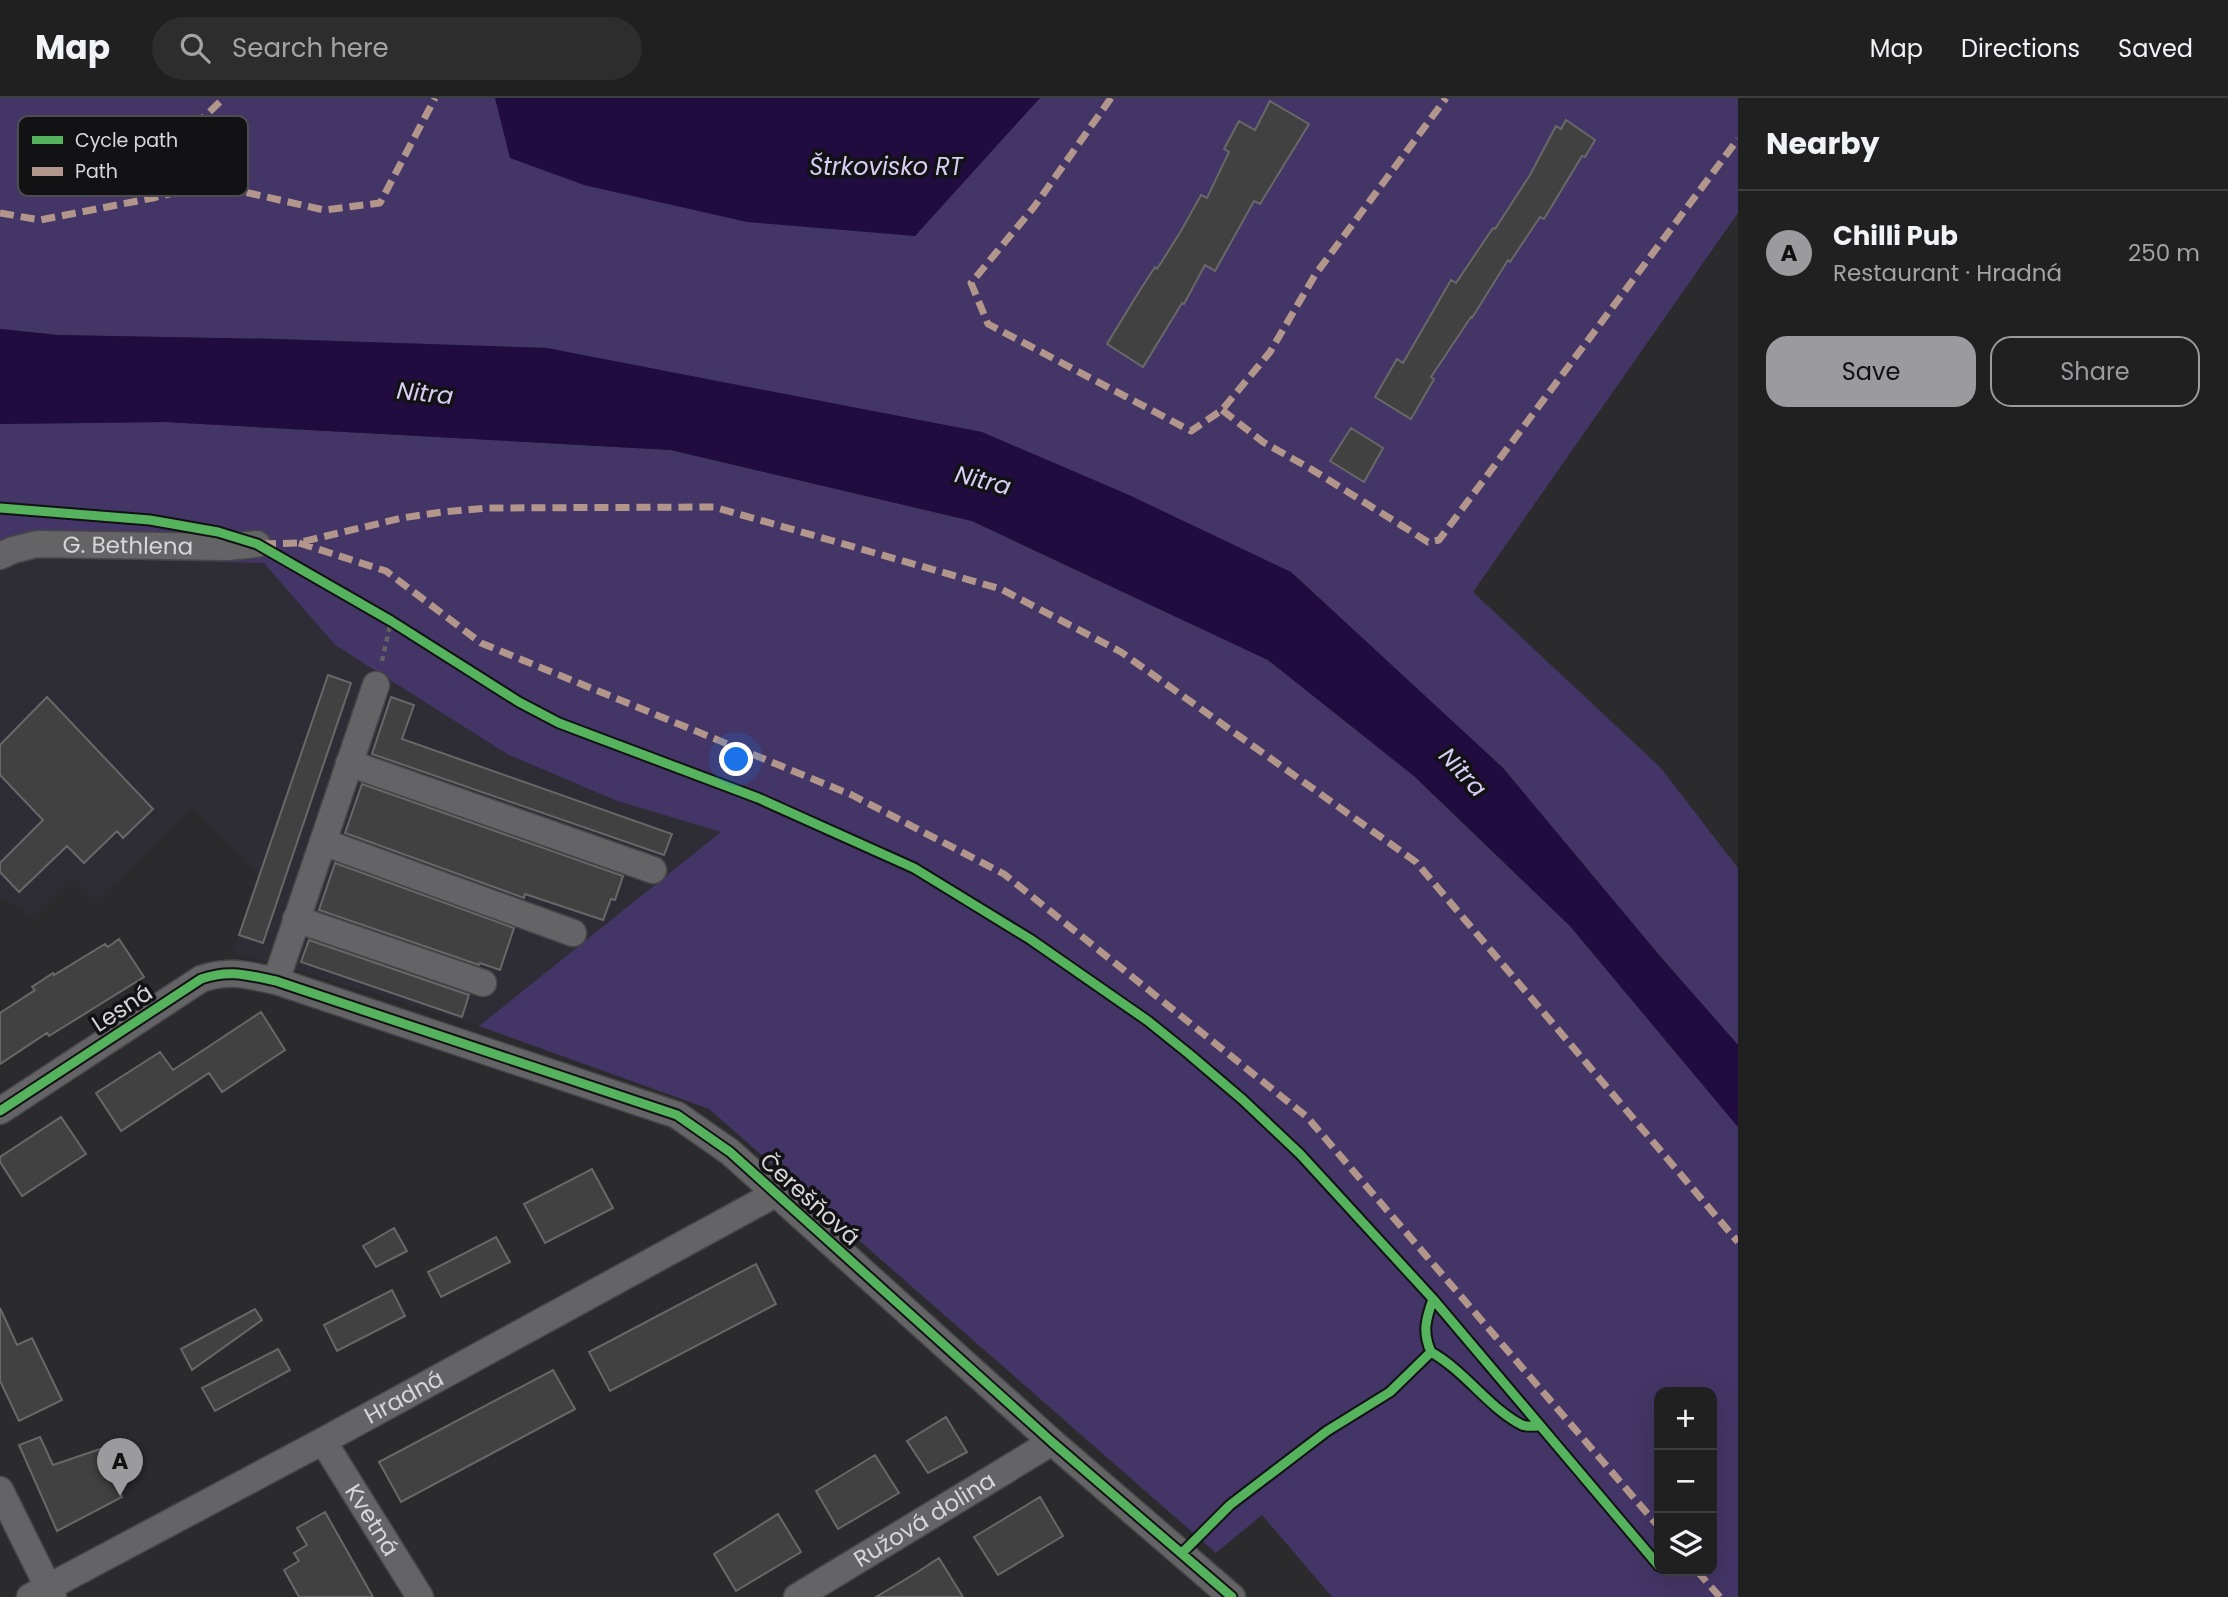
<!DOCTYPE html>
<meta charset="utf-8">
<style>
:root{--surface:#202021;--page:#2d2d2e;--text:#f1f3f6;--muted:#a2a3a5;--line:#3d3e3f;--accent:#9b9a9d}
body{margin:0;font-family:Poppins,sans-serif;background:var(--page);color:var(--text)}
.controls{position:absolute;right:21px;bottom:21px;display:grid;overflow:hidden;border-radius:14px;box-shadow:0 7px 28px #0002}
.controls button{width:63px;height:63px;display:grid;place-items:center;padding:0;border:0;border-bottom:2px solid var(--line);background:var(--surface);color:var(--text);font:35px sans-serif}
.you{position:absolute;left:737px;top:662px;width:24px;height:24px;margin:-18px;border:5px solid #fff;border-radius:50%;background:#1a73e8;box-shadow:0 0 0 10px #1a73e833}
.badge{display:grid;place-items:center;width:46px;height:46px;border-radius:50%;background:var(--accent);color:#111;font-size:23px;font-weight:700}
.pin{position:absolute;translate:-50% -58px;filter:drop-shadow(0 2px 4px #0008)}
.pin::after{content:'';position:absolute;top:37px;width:24px;height:21px;background:inherit;clip-path:polygon(0 0,100% 0,50% 100%)}
.list{margin:0;padding:0;list-style:none}
h2{display:flex;justify-content:space-between;align-items:center;height:91px;margin:0;padding:0 28px;font-size:30px}
h2 small{font-size:23px;font-weight:400;color:var(--muted)}
.list li{display:grid;grid-template-columns:46px 1fr auto;gap:21px;align-items:center;box-sizing:border-box;height:126px;padding:0 28px;border-top:2px solid var(--line)}
.list b{display:block;font-size:26px;white-space:nowrap}
.list p{margin:0;font-size:23px;white-space:nowrap;color:var(--muted)}
.list em{font-size:23px;font-style:normal;color:var(--muted)}
.actions{display:flex;gap:14px;padding:21px 28px}
.actions a{flex:1;padding:16px 0;border:2px solid var(--accent);border-radius:21px;text-align:center;font-size:24px;color:var(--accent)}
.actions .main{background:var(--accent);color:#111}
.icon{flex:none;width:38px;height:38px;fill:none;stroke:currentColor;stroke-width:2;stroke-linecap:round;stroke-linejoin:round}
.map{position:relative;flex:none;width:1738px;height:1499px;overflow:hidden}
header{display:flex;align-items:center;gap:42px;box-sizing:border-box;height:98px;padding:0 35px;background:var(--surface);border-bottom:2px solid var(--line)}
header strong{font-size:33px}
nav{display:flex;gap:38px;margin-inline-start:auto;font-size:24px}
.search{width:490px;height:63px;background:var(--page);display:flex;align-items:center;gap:18px;box-sizing:border-box;padding:0 24px;border-radius:38px;color:var(--muted);font-size:26px}
main{display:flex}
aside{flex:1;background:var(--surface)}
.map>svg:first-child{display:block}
</style>
<header>
<strong>Map</strong>
<div class="search"><svg class="icon" aria-label="search" viewBox="0 0 24 24"><circle cx="10" cy="10" r="6"/><path d="M15 15l6 6"/></svg>Search here</div>
<nav><a>Map</a><a>Directions</a><a>Saved</a></nav>
</header>
<main>
<div class="map">
<svg width="1738" height="1499" viewBox="0 0 1738 1499">
<rect width="100%" height="100%" fill="#2b2a2c"/>
<!-- built -->
<path fill="#2e2d36" d="M 0,459 L 264,465 L 335,547 L 507,656 L 617,703 L 722,734 L 479,928 L 233,853 L 258,777 L 193,710 L 96,803 L 72,779 L 31,819 L 0,799 Z"/>
<!-- green -->
<path fill="#433565" fill-rule="evenodd" d="M 0,0 L 1738,0 L 1738,115 L 1473,494 L 1660,669 L 1738,770 L 1738,947 L 1659,857 L 1503,670 L 1291,474 L 547,250 L 275,241 L 58,237 L 0,231 Z
M 165,324 L 671,352 L 972,423 L 1268,562 L 1414,678 L 1570,828 L 1738,1029 L 1738,1499 L 1332,1499 L 1262,1417 L 1216,1455 L 709,1011 L 479,928 L 721,734 L 617,703 L 507,656 L 335,547 L 264,465 L 0,459 L 0,326 ZM 1659,1294 L 1712,1294 L 1712,1473 L 1659,1473 Z"/>
<!-- water -->
<path fill="#210c3f" d="M 495,0 L 1040,0 L 915,138 L 747,124 L 584,87 L 510,60 Z
M 0,231 L 58,237 L 275,241 L 547,250 L 982,334 L 1129,397 L 1291,474 L 1503,670 L 1659,857 L 1738,947 L 1738,1029 L 1570,828 L 1414,678 L 1268,562 L 972,423 L 671,352 L 165,324 L 0,326 Z"/>
<!-- building -->
<path fill="#404140" stroke="#686868" stroke-width="2" d="M 1270,3 L 1309,26 L 1260,106 L 1254,103 L 1215,173 L 1205,167 L 1184,206 L 1182,205 L 1143,269 L 1107,246 L 1140,192 L 1155,169 L 1157,171 L 1181,133 L 1201,97 L 1207,100 L 1229,54 L 1224,51 L 1239,23 L 1255,32 Z
M 1566,22 L 1595,42 L 1585,59 L 1582,58 L 1544,121 L 1540,119 L 1510,164 L 1508,162 L 1472,220 L 1471,219 L 1431,279 L 1434,281 L 1411,321 L 1375,299 L 1397,261 L 1403,265 L 1451,182 L 1456,185 L 1493,130 L 1495,131 L 1530,77 L 1556,28 L 1561,31 Z
M 1351,330 L 1383,350 L 1364,384 L 1330,363 Z
M 328,577 L 351,585 L 263,845 L 239,837 Z
M 47,599 L 153,711 L 123,740 L 117,733 L 84,765 L 67,748 L 19,794 L 0,774 L 0,765 L 43,722 L 0,677 L 0,647 Z
M 391,599 L 414,607 L 402,641 L 672,736 L 664,757 L 372,656 Z
M 362,686 L 623,778 L 615,802 L 611,801 L 603,822 L 525,796 L 524,800 L 345,735 Z
M 335,765 L 514,830 L 500,872 L 480,865 L 479,867 L 319,812 Z
M 119,841 L 144,879 L 49,938 L 47,935 L 0,966 L 0,915 L 35,892 L 32,889 L 53,875 L 54,877 L 105,846 L 108,849 Z
M 309,842 L 469,897 L 462,919 L 301,864 Z
M 261,914 L 285,952 L 222,994 L 209,975 L 121,1033 L 96,995 L 160,954 L 173,972 Z
M 61,1019 L 86,1056 L 22,1098 L 0,1064 L 0,1059 Z
M 592,1071 L 613,1110 L 545,1145 L 524,1106 Z
M 394,1130 L 407,1153 L 376,1169 L 363,1148 Z
M 496,1139 L 510,1164 L 441,1199 L 428,1174 Z
M 756,1166 L 776,1206 L 610,1293 L 589,1254 Z
M 392,1192 L 405,1218 L 337,1253 L 324,1227 Z
M 0,1210 L 17,1247 L 32,1240 L 62,1302 L 19,1323 L 0,1283 Z
M 255,1211 L 262,1222 L 192,1272 L 181,1251 Z
M 278,1251 L 290,1272 L 215,1313 L 202,1290 Z
M 553,1272 L 575,1311 L 401,1404 L 379,1364 Z
M 946,1319 L 967,1354 L 928,1375 L 907,1343 Z
M 40,1339 L 53,1367 L 100,1351 L 122,1399 L 57,1433 L 19,1347 Z
M 875,1357 L 899,1395 L 838,1431 L 816,1393 Z
M 1040,1399 L 1063,1438 L 998,1477 L 974,1439 Z
M 325,1414 L 373,1499 L 299,1499 L 284,1472 L 299,1463 L 294,1455 L 307,1447 L 297,1430 Z
M 778,1416 L 801,1454 L 736,1493 L 714,1456 Z
M 939,1460 L 963,1499 L 876,1499 L 916,1475 Z"/>
<g fill="none" stroke-linecap="round" stroke-linejoin="round">
<!-- minor casing -->
<g stroke="#474648" stroke-width="29">
<g id="minor">
<path id="s1" d="M 0,458 L 13,452 L 37,446 L 227,449 L 257,446"/>
<path d="M 349,665 L 653,772"/>
<path d="M 323,744 L 573,835"/>
<path d="M 296,821 L 483,885"/>
<path d="M 276,883 L 376,587"/>
<path d="M 0,1013 L 201,881 C 229,871 247,877 276,883 L 677,1017 L 730,1054 L 1052,1344 L 1232,1499"/>
<path id="s2" d="M 323,1343 L 420,1499"/>
<path d="M 0,1392 L 53,1499"/>
<path id="s3" d="M 30,1499 L 323,1343 L 775,1096"/>
<path id="s4" d="M 797,1499 L 1052,1344"/>
</g>
</g>
<!-- path -->
<path stroke="#636364" stroke-width="4.5" stroke-dasharray="5 5" stroke-linecap="butt" d="M 382,563 L 391,523"/>
<!-- minor -->
<use href="#minor" stroke="#646466" stroke-width="26"/>
<!-- quiet -->
<path stroke="#b2968c" stroke-width="7" stroke-dasharray="14 7" stroke-linecap="butt" d="M 1111,0 L 1034,109 L 971,185 L 988,226 L 1191,333 L 1222,312 L 1270,254 L 1315,177 L 1446,0
M 153,100 L 179,43 L 224,0
M 0,115 L 40,122 L 153,100 L 209,86 L 324,112 L 380,105 L 435,0
M 1222,312 L 1263,344 L 1311,371 L 1428,444 L 1439,442 L 1738,41
M 299,445 L 386,473 L 481,545 L 852,697 L 1004,776 L 1307,1019 L 1659,1429
M 262,446 L 297,445 L 402,420 L 442,414 L 489,410 L 714,409 L 1001,491 L 1121,554 L 1416,764 L 1738,1144
M 1697,1473 L 1720,1499"/>
<!-- cycleway casing -->
<g stroke="#121214" stroke-width="13">
<path id="cycleway" d="M 0,410 L 150,422 L 218,434 L 257,446 L 391,523 L 519,604 L 559,625 L 758,700 L 914,770 L 1030,841 L 1148,923 L 1189,956 L 1243,1002 L 1300,1056 L 1433,1201 L 1659,1468
M 0,1013 L 201,881 C 229,871 247,877 276,883 L 677,1017 L 730,1054 L 1052,1344 L 1232,1499
M 1431,1254 C 1465,1273 1491,1312 1522,1327 C 1527,1329 1532,1328 1538,1328
M 1182,1455 L 1230,1407 L 1327,1333 L 1390,1294 L 1431,1254 C 1422,1234 1426,1221 1433,1201"/>
</g>
<!-- cycleway -->
<use href="#cycleway" stroke="#56b35d" stroke-width="9"/>
</g>
<g text-anchor="middle" dominant-baseline="central" stroke-width="7" stroke-linejoin="round" paint-order="stroke">
<!-- street labels -->
<g font-size="23" fill="#d7d7da" stroke="#121214">
<text stroke="none"><textPath href="#s1" startOffset="130">G. Bethlena</textPath></text>
<text transform="translate(122 910) rotate(-33)">Lesná</text>
<text transform="translate(810 1101) rotate(42)">Čerešňová</text>
<text stroke="none"><textPath href="#s3" startOffset="424">Hradná</textPath></text>
<text stroke="none"><textPath href="#s2" startOffset="93">Kvetná</textPath></text>
<text stroke="none"><textPath href="#s4" startOffset="149">Ružová dolina</textPath></text>
</g>
<!-- water labels -->
<g font-size="24" font-style="italic" fill="#d6cef3" stroke="#121214">
<text x="886" y="68">Štrkovisko RT</text>
<text transform="translate(425 295) rotate(6)">Nitra</text>
<text transform="translate(983 382) rotate(14)">Nitra</text>
<text transform="translate(1463 674) rotate(47)">Nitra</text>
</g>
</g>
<!-- legend -->
<rect x="18" y="18" width="230" height="80" rx="10" fill="#121214" stroke="#4d4d4f" stroke-width="2"/>
<rect x="32" y="38" width="31" height="8" fill="#56b35d"/>
<rect x="32" y="69" width="31" height="9" fill="#b2968c"/>
<g font-size="19" fill="#d7d7da">
<text x="75" y="49">Cycle path</text>
<text x="75" y="80">Path</text>
</g>
</svg>
<div class="controls">
<button>+</button>
<button>−</button>
<button><svg class="icon" aria-label="layers" viewBox="0 0 24 24"><path d="M12 4l9 5-9 5-9-5zM3 14l9 5 9-5"/></svg></button>
</div>
<div class="you"></div>
<div class="pin badge" style="left:120px;top:1398px">A</div>
</div>
<aside>
<h2>Nearby<small></small></h2>
<ul class="list">
<li><span class="badge">A</span><div><b>Chilli Pub</b><p>Restaurant · Hradná</p></div><em>250 m</em></li>
</ul>
<div class="actions"><a class="main">Save</a><a>Share</a></div>
</aside>
</main>
